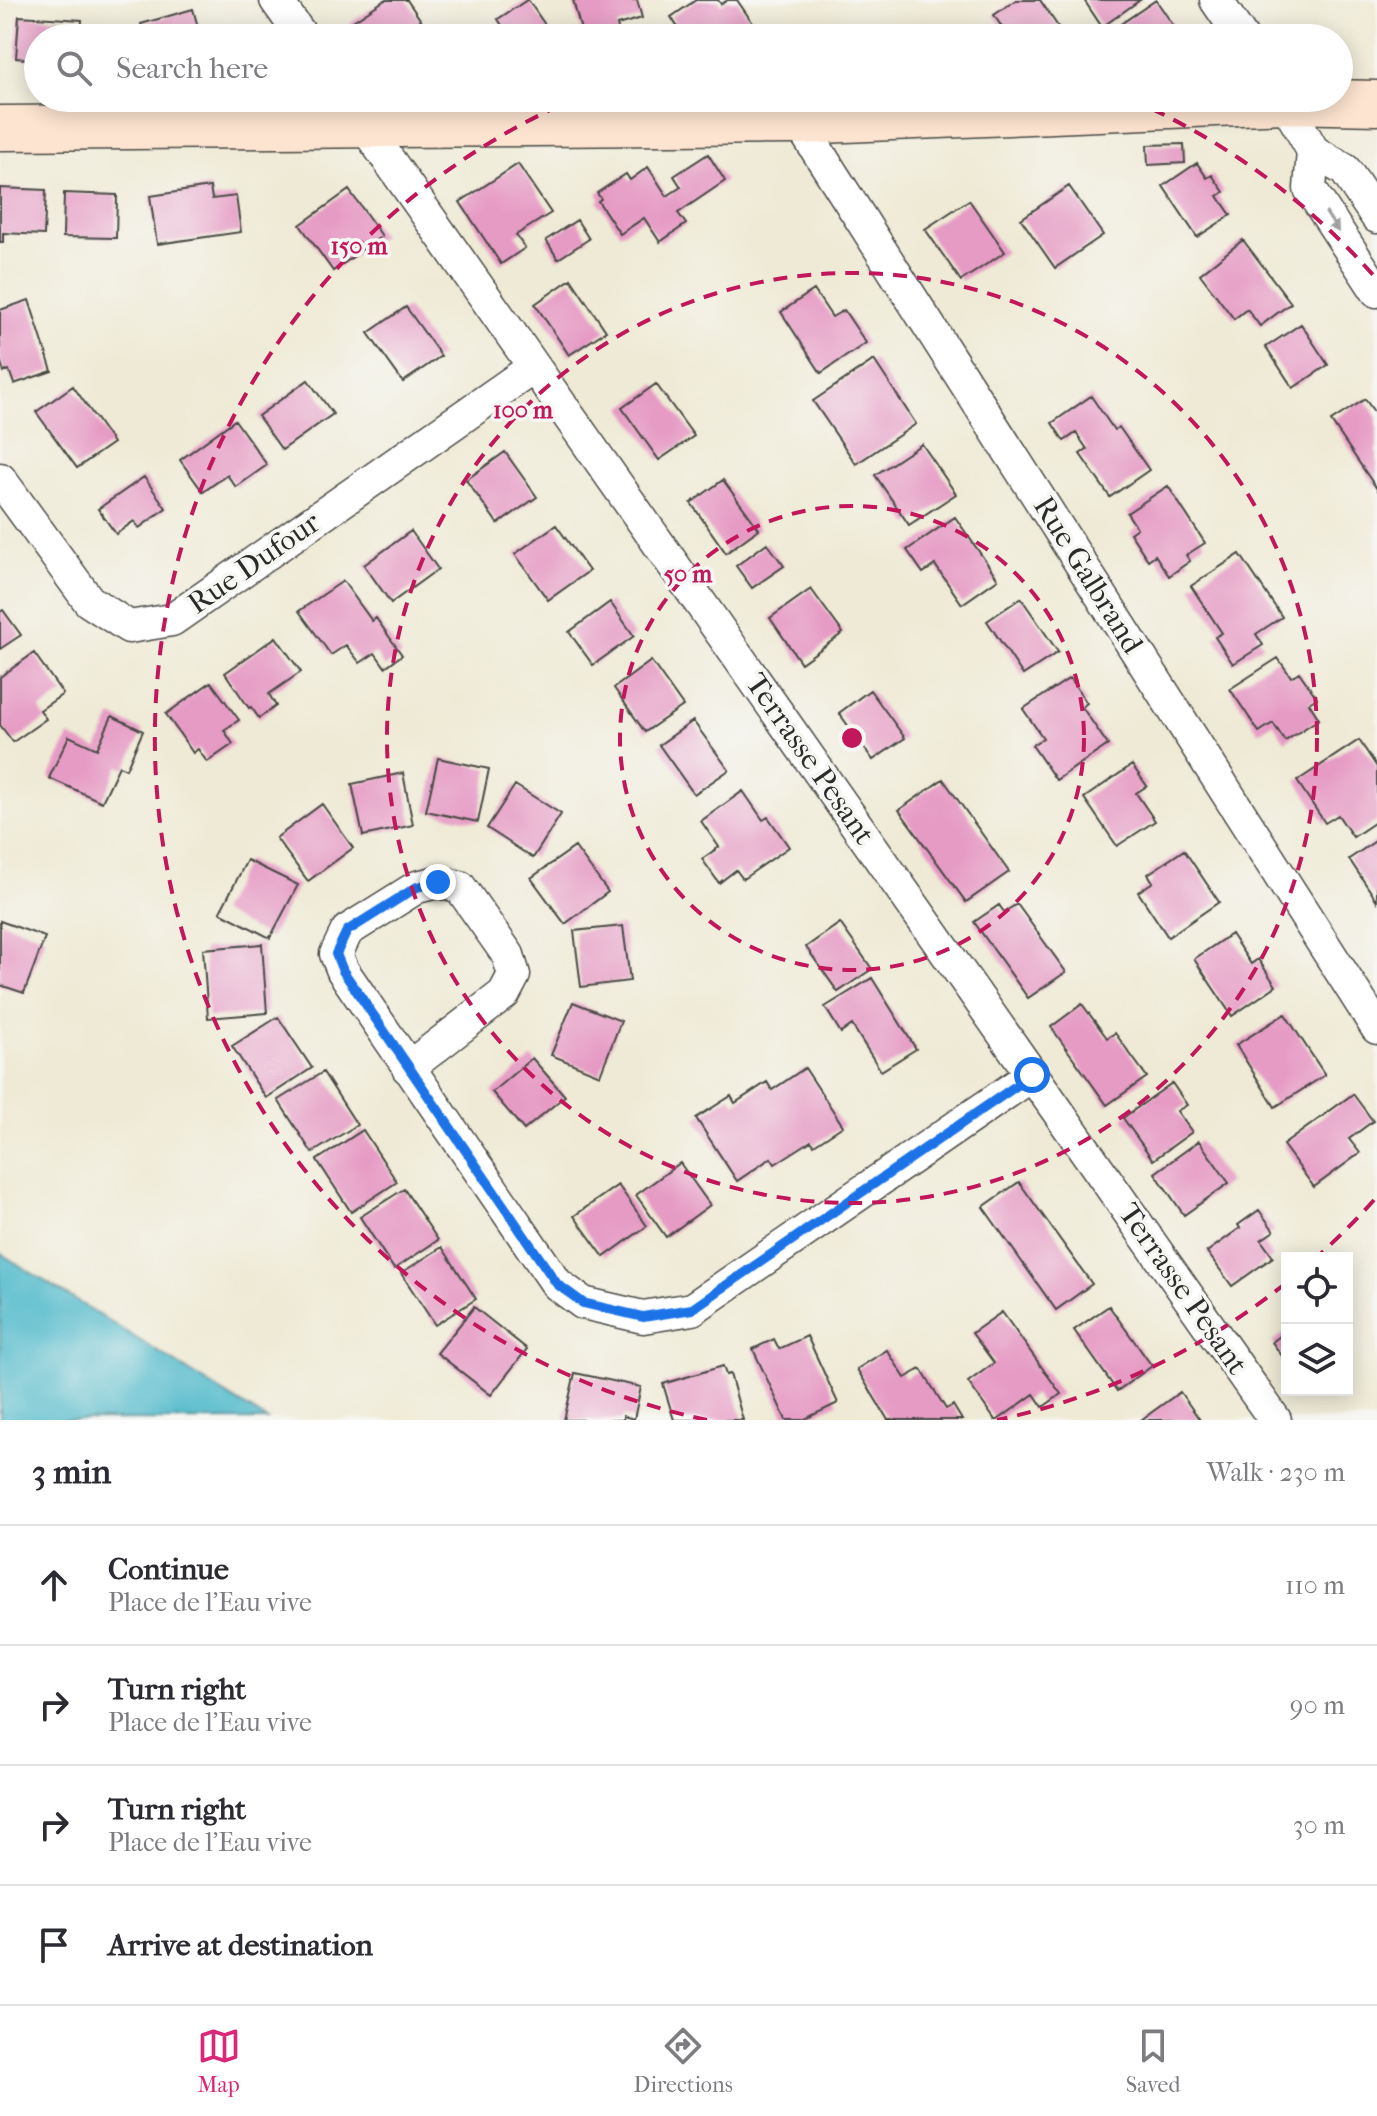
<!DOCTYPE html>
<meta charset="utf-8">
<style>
:root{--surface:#fff;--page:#f7f7f7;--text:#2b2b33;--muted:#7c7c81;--line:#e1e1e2;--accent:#db2777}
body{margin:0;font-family:"IM FELL French Canon",serif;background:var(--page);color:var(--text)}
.controls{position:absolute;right:24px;bottom:24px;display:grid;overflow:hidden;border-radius:0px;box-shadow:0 4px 20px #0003}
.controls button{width:72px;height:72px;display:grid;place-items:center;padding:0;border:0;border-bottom:2px solid var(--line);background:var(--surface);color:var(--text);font:40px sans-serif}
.stop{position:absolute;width:24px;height:24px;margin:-18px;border:6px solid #1a73e8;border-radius:50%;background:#fff}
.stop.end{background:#1a73e8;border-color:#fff;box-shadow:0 2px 8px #0008}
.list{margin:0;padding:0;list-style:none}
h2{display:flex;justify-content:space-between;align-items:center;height:104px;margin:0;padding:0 32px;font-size:34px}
h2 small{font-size:26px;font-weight:400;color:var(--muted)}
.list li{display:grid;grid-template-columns:52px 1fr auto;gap:24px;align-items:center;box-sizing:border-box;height:120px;padding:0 32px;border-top:2px solid var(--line)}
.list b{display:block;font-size:30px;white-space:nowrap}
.list p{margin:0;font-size:26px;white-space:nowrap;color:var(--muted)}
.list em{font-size:26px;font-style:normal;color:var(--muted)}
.icon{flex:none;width:44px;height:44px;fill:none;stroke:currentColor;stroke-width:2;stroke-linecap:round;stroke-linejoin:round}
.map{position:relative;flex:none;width:1377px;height:1420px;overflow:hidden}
.search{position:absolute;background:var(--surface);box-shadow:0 4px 20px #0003;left:24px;right:24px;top:24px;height:88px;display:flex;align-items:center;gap:20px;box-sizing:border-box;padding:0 28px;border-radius:44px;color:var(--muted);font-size:30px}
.sheet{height:584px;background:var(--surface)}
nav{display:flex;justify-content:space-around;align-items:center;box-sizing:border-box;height:112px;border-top:2px solid var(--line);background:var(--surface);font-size:22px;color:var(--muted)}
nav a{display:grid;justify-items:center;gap:4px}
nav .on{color:var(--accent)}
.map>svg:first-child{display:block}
</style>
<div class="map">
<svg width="1377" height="1420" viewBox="0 0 1377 1420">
<rect width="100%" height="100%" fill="#f6f6f2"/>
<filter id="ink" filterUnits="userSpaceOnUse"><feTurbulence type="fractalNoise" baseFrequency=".0125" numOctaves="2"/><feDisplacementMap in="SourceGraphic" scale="16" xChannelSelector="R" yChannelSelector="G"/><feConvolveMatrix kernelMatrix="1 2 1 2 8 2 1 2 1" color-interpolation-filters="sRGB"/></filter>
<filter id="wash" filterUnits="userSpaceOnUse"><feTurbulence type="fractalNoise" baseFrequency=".006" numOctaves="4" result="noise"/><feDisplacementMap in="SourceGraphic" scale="32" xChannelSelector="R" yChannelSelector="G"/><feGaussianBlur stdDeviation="1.8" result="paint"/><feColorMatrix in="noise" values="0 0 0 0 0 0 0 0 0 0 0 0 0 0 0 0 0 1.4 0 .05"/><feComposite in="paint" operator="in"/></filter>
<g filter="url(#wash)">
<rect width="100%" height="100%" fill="#efead5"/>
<!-- water -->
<path fill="#4fb9cb" stroke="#3d727b" stroke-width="2" d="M 0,1253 L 267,1420 L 0,1420 Z"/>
<g id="blocks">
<!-- building -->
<path fill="#e69bc5" d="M 385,0 L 407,0 L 424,25 L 405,38 L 353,38 L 357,35 L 350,23 Z
M 527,0 L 528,0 L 554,38 L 510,38 L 498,19 Z
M 573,0 L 637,0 L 642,18 L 617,25 L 620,37 L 583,38 Z
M 696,0 L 718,0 L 721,4 L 728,0 L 737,0 L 761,35 L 756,38 L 685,38 L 671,17 Z
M 1016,0 L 1040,0 L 1063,34 L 1058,38 L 1009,38 L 994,15 Z
M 1084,0 L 1140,0 L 1102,27 Z
M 1156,0 L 1182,38 L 1114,38 L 1109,32 Z
M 193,9 L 201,38 L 145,38 L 141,24 Z
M 19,16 L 82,20 L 81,38 L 38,38 L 38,60 L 16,58 Z
M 1184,144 L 1185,163 L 1148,165 L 1147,145 Z
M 708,154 L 725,181 L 678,213 L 686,224 L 660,242 L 644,218 L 620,234 L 598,201 L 601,199 L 597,193 L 626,174 L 630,180 L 648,167 L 667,196 L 681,187 L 674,176 Z
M 1197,163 L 1207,178 L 1212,175 L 1224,192 L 1218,196 L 1231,215 L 1197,237 L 1163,186 Z
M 518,164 L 551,213 L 516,235 L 525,248 L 501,264 L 460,202 Z
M 1069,186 L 1103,235 L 1055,268 L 1021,219 Z
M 210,187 L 212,199 L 236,196 L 241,232 L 157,244 L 150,196 Z
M 0,188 L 46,190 L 44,235 L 3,233 L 3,242 L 0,242 Z
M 349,190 L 382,236 L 333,271 L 300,225 Z
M 64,193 L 117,195 L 116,238 L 63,237 Z
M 969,200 L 1005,252 L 961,281 L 925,229 Z
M 577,220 L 589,239 L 558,259 L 546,240 Z
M 1243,240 L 1291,303 L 1260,326 L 1247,309 L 1234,319 L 1200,274 Z
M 571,279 L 606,331 L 569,355 L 535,304 Z
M 814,290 L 832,317 L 844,310 L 866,343 L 821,373 L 781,312 Z
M 29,300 L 52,371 L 14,384 L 9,370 L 4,372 L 0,360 L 0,310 Z
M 406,307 L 441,356 L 403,382 L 368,333 Z
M 1301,324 L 1328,365 L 1293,388 L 1266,347 Z
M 874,360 L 916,424 L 856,464 L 813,401 Z
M 308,380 L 333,414 L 282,450 L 258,416 Z
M 656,384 L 694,436 L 659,460 L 622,408 Z
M 73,386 L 113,443 L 77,468 L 36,412 Z
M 1091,396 L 1114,430 L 1119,427 L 1149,470 L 1110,497 L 1080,454 L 1087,449 L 1076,433 L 1064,441 L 1052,423 Z
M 1365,399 L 1377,416 L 1377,489 L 1331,421 Z
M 235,420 L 267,465 L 236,487 L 227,475 L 203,492 L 180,460 Z
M 922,444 L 956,494 L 909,525 L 875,475 Z
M 505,452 L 537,497 L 498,524 L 466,480 Z
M 144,477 L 166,508 L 139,528 L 134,521 L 116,534 L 98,509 Z
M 723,480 L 759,529 L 726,553 L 691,503 Z
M 1168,486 L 1205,543 L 1186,555 L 1190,561 L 1169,576 L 1155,555 L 1148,560 L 1130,533 L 1137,528 L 1127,513 Z
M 955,517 L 998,579 L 962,604 L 935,565 L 923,573 L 907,550 Z
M 556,525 L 589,571 L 548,600 L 515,554 Z
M 411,531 L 438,569 L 391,603 L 364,565 Z
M 767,543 L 784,566 L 752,588 L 736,566 Z
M 1240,554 L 1282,617 L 1256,634 L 1263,645 L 1233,664 L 1215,637 L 1222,633 L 1191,586 Z
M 343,581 L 372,621 L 376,618 L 402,655 L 385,667 L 375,653 L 360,663 L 346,645 L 331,655 L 299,611 Z
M 811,589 L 843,633 L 801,663 L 770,618 Z
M 1021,598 L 1058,652 L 1023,675 L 987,621 Z
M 610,602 L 634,636 L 593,665 L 569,632 Z
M 3,610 L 21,635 L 0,649 L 0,612 Z
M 276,637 L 301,672 L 269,694 L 276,706 L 259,718 L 251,707 L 249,708 L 225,673 Z
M 34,653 L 63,694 L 40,710 L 46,719 L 13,742 L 0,725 L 0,677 Z
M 1278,658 L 1291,677 L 1299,672 L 1317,698 L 1309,703 L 1319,719 L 1285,741 L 1273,723 L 1259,732 L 1230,689 Z
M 651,661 L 683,706 L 645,732 L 614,688 Z
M 1070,678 L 1087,703 L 1082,707 L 1108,745 L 1056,780 L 1032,745 L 1043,738 L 1023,709 Z
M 211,682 L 239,720 L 224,730 L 233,744 L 207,762 L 198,749 L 193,753 L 166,714 Z
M 870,690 L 905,738 L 873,760 L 839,713 Z
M 112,716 L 143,731 L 126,769 L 119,766 L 102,802 L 49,778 L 69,736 L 97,749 Z
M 693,721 L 729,770 L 694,794 L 659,745 Z
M 1359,740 L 1377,767 L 1377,821 L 1353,837 L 1338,815 L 1325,823 L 1297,781 Z
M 438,758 L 489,769 L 478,822 L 426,811 Z
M 1132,765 L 1147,786 L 1136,793 L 1155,821 L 1117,846 L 1084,798 Z
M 403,773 L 413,825 L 363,836 L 352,784 Z
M 943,779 L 1009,872 L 966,902 L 899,810 Z
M 515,785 L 561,814 L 533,858 L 487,828 Z
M 743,791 L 763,820 L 768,817 L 789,847 L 743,879 L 736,870 L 719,883 L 702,859 L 719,847 L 701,821 Z
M 322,804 L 353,848 L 308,881 L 276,838 Z
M 1377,840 L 1377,901 L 1349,859 Z
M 575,847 L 608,892 L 565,924 L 531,878 Z
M 1184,850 L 1219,902 L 1168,937 L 1138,892 L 1153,882 L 1148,874 Z
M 247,860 L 298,885 L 270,938 L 220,912 Z
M 1017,904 L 1066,972 L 1028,998 L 974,922 L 999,905 L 1004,912 Z
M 0,921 L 45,937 L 24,993 L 0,985 Z
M 840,923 L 872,969 L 838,992 L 806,947 Z
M 623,926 L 630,981 L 581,987 L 574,931 Z
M 1231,934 L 1251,964 L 1258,959 L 1276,986 L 1232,1016 L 1194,959 Z
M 262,944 L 267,1013 L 208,1018 L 203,949 Z
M 872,978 L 916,1049 L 881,1071 L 852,1025 L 841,1033 L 825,1007 Z
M 573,1002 L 621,1021 L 600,1075 L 551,1055 Z
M 1082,1004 L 1107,1038 L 1115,1033 L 1147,1077 L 1107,1105 L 1051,1027 Z
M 1285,1014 L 1325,1075 L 1275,1107 L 1236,1045 Z
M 278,1017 L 312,1068 L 266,1098 L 232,1046 Z
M 532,1058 L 565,1096 L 524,1130 L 492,1092 Z
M 805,1068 L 843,1126 L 814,1145 L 811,1141 L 775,1164 L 771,1158 L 737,1181 L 696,1118 L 731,1096 L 735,1103 L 767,1082 L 772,1090 Z
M 323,1072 L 357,1125 L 312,1153 L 278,1100 Z
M 1172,1083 L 1187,1105 L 1177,1111 L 1192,1132 L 1153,1160 L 1123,1118 Z
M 1353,1094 L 1373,1121 L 1349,1139 L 1360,1153 L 1314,1187 L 1283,1145 Z
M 363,1130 L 397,1182 L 351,1212 L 317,1160 Z
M 1199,1141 L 1229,1183 L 1184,1215 L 1155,1173 Z
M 680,1163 L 710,1205 L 666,1237 L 636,1195 Z
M 1019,1182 L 1092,1284 L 1056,1310 L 983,1207 Z
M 618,1185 L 647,1226 L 604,1257 L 574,1216 Z
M 404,1189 L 438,1240 L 394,1269 L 360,1217 Z
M 1259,1210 L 1274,1231 L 1261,1240 L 1273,1257 L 1232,1286 L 1207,1252 L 1240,1228 L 1238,1225 Z
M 442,1247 L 476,1299 L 435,1325 L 401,1273 Z
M 1109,1306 L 1152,1366 L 1117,1391 L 1074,1330 Z
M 474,1307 L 527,1349 L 491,1395 L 437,1353 Z
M 1002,1312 L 1061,1394 L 1043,1407 L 1034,1394 L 998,1420 L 995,1420 L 968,1382 L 994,1363 L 972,1333 Z
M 1287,1331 L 1287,1363 L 1272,1342 Z
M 807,1336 L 838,1403 L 803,1420 L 786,1420 L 753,1349 L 774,1339 L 779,1349 Z
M 887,1350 L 905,1378 L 921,1369 L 946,1409 L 953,1405 L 962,1420 L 888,1420 L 857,1369 Z
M 723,1366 L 726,1375 L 730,1374 L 743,1420 L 674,1420 L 663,1384 Z
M 575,1373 L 641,1387 L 634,1419 L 623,1416 L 623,1420 L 564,1420 Z
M 1180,1392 L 1200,1420 L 1141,1420 Z"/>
</g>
</g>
<g filter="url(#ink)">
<use href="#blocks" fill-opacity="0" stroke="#484844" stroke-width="2"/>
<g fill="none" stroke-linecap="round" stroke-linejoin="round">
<!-- street casing -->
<g stroke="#484844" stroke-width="35">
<path id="street" d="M 276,0 L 303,38
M 1216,0 L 1242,38
M 345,98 L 1275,1420
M 1283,98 L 1313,151 L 1345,170 L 1377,217
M 799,122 L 1377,1028
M 1313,151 L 1310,189 L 1377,291
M 0,479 L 89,601 L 129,627 L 172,620 L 534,367
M 408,1068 L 504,994 L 514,975 L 508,955 L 460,887 L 438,882 L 417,887 L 347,931 L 336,954 L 343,971 L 557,1284 L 583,1303 L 643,1317 L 692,1309 L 1032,1075"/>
</g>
<!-- secondary casing -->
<g stroke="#484844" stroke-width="47">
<path id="secondary" d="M 0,128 L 799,122 L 1285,101 L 1377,103"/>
</g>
<!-- street -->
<use href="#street" stroke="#fff" stroke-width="32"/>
<!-- secondary -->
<use href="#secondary" stroke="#fde4d0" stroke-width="44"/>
</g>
<!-- one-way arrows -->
<defs><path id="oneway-solid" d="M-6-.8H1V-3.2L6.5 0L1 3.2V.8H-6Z" transform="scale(2)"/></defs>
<use fill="#a0a0a0" href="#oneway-solid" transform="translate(1332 222) rotate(57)"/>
</g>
<g fill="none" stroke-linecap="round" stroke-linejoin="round" filter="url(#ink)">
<!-- route -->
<path stroke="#1a73e8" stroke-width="10" d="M 438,882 L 417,887 L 347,931 L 336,954 L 343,971 L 557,1284 L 583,1303 L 643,1317 L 692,1309 L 1032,1075"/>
</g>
<!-- distance rings -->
<g fill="none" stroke="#c2185b" stroke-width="4" stroke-dasharray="14 10">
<circle cx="852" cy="738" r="232"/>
<circle cx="852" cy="738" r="465"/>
<path d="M1374 1200A697 697 0 0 1 1318 1256M1286 1283A697 697 0 0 1 997 1420M707 1420A697 697 0 0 1 574 99M1130 99A697 697 0 0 1 1374 276"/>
</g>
<g text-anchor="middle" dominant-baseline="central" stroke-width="7" stroke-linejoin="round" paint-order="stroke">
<!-- street labels -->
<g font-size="30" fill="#2b2b2b" stroke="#f6f6f2">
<text transform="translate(254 563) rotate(-35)">Rue Dufour</text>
<text transform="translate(1088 575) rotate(58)">Rue Galbrand</text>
<text transform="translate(810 759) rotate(55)">Terrasse Pesant</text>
<text transform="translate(1183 1289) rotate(55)">Terrasse Pesant</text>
</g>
</g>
<circle cx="852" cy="738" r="12" fill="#c2185b" stroke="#f6f6f2" stroke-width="4"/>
<g font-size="24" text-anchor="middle" font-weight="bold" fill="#c2185b" stroke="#f6f6f2" stroke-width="7" stroke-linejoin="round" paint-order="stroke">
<text x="359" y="254">150 m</text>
<text x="523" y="418">100 m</text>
<text x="688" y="582">50 m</text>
</g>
</svg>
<div class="controls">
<button><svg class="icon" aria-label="locate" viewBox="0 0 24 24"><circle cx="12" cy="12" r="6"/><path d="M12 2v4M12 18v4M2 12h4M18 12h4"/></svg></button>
<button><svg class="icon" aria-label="layers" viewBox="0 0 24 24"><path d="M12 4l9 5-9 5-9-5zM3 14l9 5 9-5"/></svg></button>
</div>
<div class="stop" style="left:1032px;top:1075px"></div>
<div class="stop end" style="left:438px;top:882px"></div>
<div class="search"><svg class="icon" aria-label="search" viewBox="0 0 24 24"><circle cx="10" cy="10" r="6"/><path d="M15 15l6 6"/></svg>Search here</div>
</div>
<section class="sheet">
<h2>3 min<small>Walk · 230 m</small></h2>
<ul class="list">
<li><svg class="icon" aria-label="ahead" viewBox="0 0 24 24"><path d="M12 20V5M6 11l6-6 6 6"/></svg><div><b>Continue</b><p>Place de l'Eau vive</p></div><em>110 m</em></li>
<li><svg class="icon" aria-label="right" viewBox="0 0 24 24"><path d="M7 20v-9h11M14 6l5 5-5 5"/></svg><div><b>Turn right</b><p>Place de l'Eau vive</p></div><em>90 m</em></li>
<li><svg class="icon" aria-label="right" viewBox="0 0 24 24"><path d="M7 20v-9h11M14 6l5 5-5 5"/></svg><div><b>Turn right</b><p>Place de l'Eau vive</p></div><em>30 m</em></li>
<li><svg class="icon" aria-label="arrive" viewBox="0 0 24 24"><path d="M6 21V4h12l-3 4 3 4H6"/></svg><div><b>Arrive at destination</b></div></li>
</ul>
</section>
<nav>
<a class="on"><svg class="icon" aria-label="map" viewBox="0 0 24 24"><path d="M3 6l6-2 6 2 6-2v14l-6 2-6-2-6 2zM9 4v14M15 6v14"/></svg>Map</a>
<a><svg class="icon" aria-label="directions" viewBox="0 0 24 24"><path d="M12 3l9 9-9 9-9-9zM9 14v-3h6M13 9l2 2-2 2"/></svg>Directions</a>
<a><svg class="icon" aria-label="saved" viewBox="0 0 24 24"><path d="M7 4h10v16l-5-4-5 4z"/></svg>Saved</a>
</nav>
